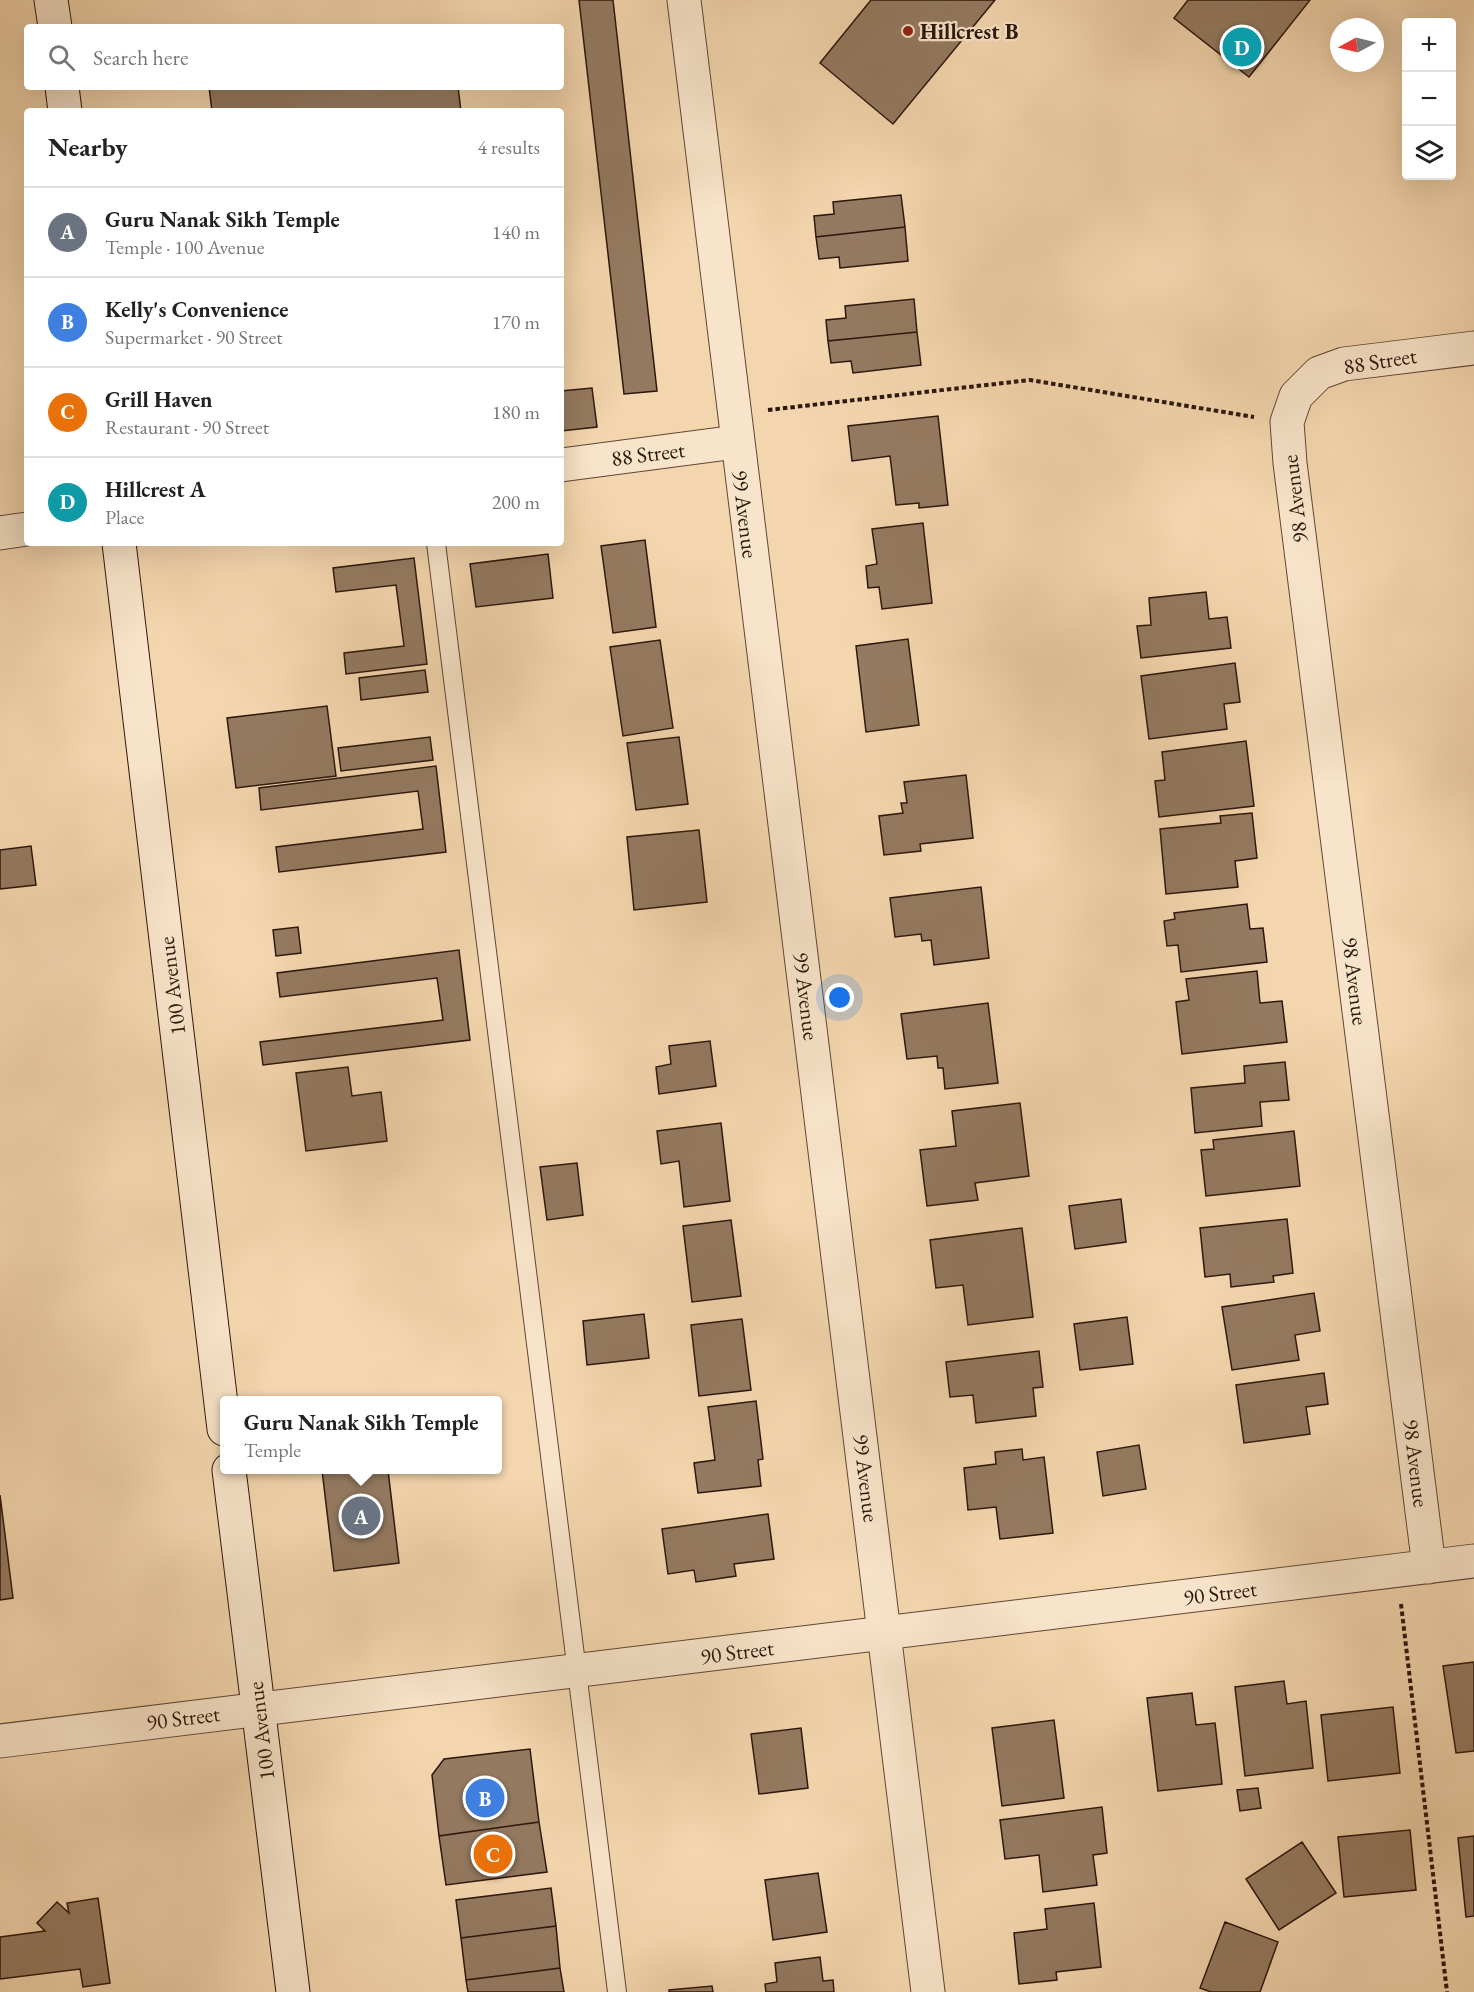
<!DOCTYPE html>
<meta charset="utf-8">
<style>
:root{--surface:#fff;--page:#f2f2f2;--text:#222;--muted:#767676;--line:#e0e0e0;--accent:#d93025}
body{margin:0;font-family:"EB Garamond",serif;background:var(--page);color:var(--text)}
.controls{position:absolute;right:18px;top:18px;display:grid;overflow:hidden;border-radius:6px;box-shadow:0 6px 24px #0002}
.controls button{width:54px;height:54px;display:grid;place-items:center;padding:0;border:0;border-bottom:2px solid var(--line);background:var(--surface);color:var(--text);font:30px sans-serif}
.compass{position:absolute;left:1330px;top:18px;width:54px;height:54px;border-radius:50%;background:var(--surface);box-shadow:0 6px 24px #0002;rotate:263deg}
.you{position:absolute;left:840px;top:998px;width:21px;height:21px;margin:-15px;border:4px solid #fff;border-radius:50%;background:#1a73e8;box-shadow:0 0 0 9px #1a73e833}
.badge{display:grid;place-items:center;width:39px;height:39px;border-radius:50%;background:var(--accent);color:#fff;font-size:20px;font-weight:700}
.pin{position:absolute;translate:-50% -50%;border:3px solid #fff;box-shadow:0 2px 6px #0006}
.popup{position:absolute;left:220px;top:1396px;width:282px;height:78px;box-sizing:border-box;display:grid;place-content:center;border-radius:6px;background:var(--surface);filter:drop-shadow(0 2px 4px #0005);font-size:20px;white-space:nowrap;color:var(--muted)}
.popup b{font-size:22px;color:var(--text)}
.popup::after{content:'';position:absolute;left:50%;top:100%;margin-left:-12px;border:12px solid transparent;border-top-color:var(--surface)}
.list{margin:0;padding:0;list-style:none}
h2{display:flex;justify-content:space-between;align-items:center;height:78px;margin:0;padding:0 24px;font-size:26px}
h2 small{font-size:20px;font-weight:400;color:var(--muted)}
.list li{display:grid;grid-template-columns:39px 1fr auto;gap:18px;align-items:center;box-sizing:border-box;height:90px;padding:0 24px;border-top:2px solid var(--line)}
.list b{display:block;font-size:22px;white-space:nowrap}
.list p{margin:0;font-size:20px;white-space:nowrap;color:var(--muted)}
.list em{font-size:20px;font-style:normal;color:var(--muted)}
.icon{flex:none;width:33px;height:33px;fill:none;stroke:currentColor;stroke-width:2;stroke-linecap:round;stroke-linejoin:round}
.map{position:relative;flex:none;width:1474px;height:1992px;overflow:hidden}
.search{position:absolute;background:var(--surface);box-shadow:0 6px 24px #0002;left:24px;top:24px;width:540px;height:66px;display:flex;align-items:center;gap:15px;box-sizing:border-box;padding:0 21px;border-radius:6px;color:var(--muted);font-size:22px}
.panel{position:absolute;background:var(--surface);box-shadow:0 6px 24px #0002;left:24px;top:108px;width:540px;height:438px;border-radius:6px}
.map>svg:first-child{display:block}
</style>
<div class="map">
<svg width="1474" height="1992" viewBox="0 0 1474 1992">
<rect width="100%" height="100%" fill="#f4d6ae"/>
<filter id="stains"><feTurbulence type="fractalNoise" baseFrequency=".00333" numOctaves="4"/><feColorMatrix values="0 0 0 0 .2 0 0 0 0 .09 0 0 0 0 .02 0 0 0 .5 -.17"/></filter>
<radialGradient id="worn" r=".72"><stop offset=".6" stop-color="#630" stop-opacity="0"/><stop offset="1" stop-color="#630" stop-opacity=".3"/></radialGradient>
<!-- building -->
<path fill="#947a61" stroke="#2d170d" stroke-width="1.5" d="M 579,0 L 613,0 L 657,391 L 624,394 Z
M 871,0 L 995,0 L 893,124 L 820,63 Z
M 1188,0 L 1310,0 L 1249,77 L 1174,18 Z
M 209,87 L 458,87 L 461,111 L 212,111 Z
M 901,195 L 905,227 L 816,237 L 814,216 L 834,214 L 833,202 Z
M 905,227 L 908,261 L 840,268 L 839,257 L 819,259 L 816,237 Z
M 914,299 L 917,332 L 828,341 L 826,320 L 846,318 L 845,306 Z
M 917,332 L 921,365 L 853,373 L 851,361 L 831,363 L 828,341 Z
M 592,388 L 597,427 L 561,431 L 561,391 Z
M 938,416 L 948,505 L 919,508 L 919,503 L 896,505 L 890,456 L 852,461 L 848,426 Z
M 923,523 L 932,603 L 882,609 L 879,587 L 868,588 L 866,566 L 877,564 L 872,529 Z
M 645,540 L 656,627 L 613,633 L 601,546 Z
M 548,554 L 553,598 L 476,607 L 470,564 Z
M 414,558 L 427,664 L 346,674 L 344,653 L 404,646 L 396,585 L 336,592 L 333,568 Z
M 1206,592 L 1209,619 L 1227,617 L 1231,648 L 1141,658 L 1137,626 L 1151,625 L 1149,598 Z
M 908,639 L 919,725 L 866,732 L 856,646 Z
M 660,640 L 673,728 L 623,736 L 610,647 Z
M 1235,663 L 1240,702 L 1224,704 L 1227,729 L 1149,739 L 1141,676 Z
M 425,670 L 428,692 L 361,700 L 359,678 Z
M 327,706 L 336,776 L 236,788 L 227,718 Z
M 430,737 L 433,760 L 341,771 L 338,748 Z
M 679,737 L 688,804 L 636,810 L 627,743 Z
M 1246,741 L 1254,806 L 1159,817 L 1155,781 L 1165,780 L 1162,752 Z
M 436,766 L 446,852 L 279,872 L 276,847 L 423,829 L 418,791 L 261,810 L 259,788 Z
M 966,775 L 973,838 L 920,844 L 921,851 L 884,855 L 879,816 L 903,813 L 901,803 L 907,803 L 904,782 Z
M 1252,813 L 1257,858 L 1235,861 L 1238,887 L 1166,894 L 1160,829 L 1221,823 L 1220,816 Z
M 699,830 L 707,902 L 634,910 L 627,837 Z
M 31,846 L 36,885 L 0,889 L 0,850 Z
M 981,887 L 989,958 L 934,965 L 931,940 L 922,941 L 921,934 L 895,937 L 890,898 Z
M 1247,904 L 1250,929 L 1263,928 L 1267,962 L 1181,972 L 1178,945 L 1167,946 L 1164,921 L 1175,919 L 1174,913 Z
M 298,927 L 301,953 L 276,956 L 273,930 Z
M 459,950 L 470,1040 L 263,1065 L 260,1042 L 443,1020 L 437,978 L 280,997 L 277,973 Z
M 1257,971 L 1260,1003 L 1282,1001 L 1287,1042 L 1182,1054 L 1176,1002 L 1189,1000 L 1186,979 Z
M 988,1003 L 998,1083 L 945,1089 L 943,1068 L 938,1068 L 937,1056 L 907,1059 L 901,1014 Z
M 710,1041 L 716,1086 L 659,1094 L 656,1067 L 671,1064 L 669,1046 Z
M 1285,1062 L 1289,1100 L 1260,1102 L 1262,1126 L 1195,1133 L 1191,1088 L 1245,1083 L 1244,1066 Z
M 348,1067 L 352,1096 L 381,1092 L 387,1141 L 306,1151 L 296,1073 Z
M 1020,1103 L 1029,1176 L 975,1183 L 978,1200 L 927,1206 L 920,1150 L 956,1146 L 952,1111 Z
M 721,1123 L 730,1201 L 684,1207 L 679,1161 L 661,1164 L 657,1131 Z
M 1294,1131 L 1300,1186 L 1206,1196 L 1201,1150 L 1214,1149 L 1213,1140 Z
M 577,1163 L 583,1215 L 547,1220 L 540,1167 Z
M 1121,1199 L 1126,1242 L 1075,1249 L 1069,1206 Z
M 1287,1219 L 1293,1273 L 1273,1276 L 1274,1282 L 1231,1287 L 1230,1274 L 1205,1277 L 1200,1228 Z
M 731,1220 L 741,1296 L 692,1302 L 683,1226 Z
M 1022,1228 L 1033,1317 L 968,1325 L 963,1285 L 936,1288 L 930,1240 Z
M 1314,1293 L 1320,1331 L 1295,1335 L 1299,1360 L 1232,1370 L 1222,1307 Z
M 644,1314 L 649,1358 L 587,1365 L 583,1321 Z
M 1127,1317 L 1133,1364 L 1080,1370 L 1074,1324 Z
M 742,1319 L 751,1390 L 699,1396 L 691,1325 Z
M 1039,1351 L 1043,1387 L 1033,1388 L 1036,1416 L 976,1423 L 973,1395 L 950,1397 L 946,1362 Z
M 1324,1373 L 1328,1404 L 1306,1407 L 1310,1434 L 1244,1443 L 1236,1385 Z
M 756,1401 L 763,1459 L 758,1460 L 761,1486 L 698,1493 L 694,1463 L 715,1460 L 708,1407 Z
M 1139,1445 L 1146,1489 L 1103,1496 L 1097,1452 Z
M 1022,1449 L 1023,1460 L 1044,1457 L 1053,1533 L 1000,1539 L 996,1507 L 968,1510 L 964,1468 L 996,1464 L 995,1452 Z
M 322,1470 L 388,1470 L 399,1563 L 334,1571 Z
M 0,1495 L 13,1598 L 0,1600 Z
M 768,1514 L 774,1559 L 734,1564 L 736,1576 L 696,1582 L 694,1570 L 668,1574 L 662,1529 Z
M 1474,1662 L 1474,1751 L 1456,1753 L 1443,1666 Z
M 1284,1681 L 1287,1704 L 1306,1701 L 1313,1768 L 1245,1776 L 1235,1687 Z
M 1192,1693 L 1196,1725 L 1215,1723 L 1222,1784 L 1158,1791 L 1147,1698 Z
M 1393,1707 L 1400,1773 L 1328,1781 L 1321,1715 Z
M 1054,1720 L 1064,1798 L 1002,1806 L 992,1728 Z
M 801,1728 L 808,1788 L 759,1794 L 751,1734 Z
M 530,1749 L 539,1822 L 439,1836 L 432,1775 L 444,1759 Z
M 1258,1788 L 1261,1808 L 1240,1811 L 1237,1790 Z
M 1102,1807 L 1107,1853 L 1093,1855 L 1097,1885 L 1043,1892 L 1039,1855 L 1005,1859 L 1000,1820 Z
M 539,1822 L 547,1872 L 446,1885 L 439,1836 Z
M 1410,1830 L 1416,1890 L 1344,1897 L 1338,1837 Z
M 1474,1836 L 1474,1916 L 1466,1917 L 1458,1838 Z
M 1302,1842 L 1336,1893 L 1279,1930 L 1246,1879 Z
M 818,1873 L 827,1932 L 773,1940 L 765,1880 Z
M 551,1888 L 556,1926 L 461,1938 L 456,1900 Z
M 98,1898 L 110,1983 L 83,1987 L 80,1969 L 0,1979 L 0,1937 L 45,1931 L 37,1923 L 57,1902 L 69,1913 L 67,1903 Z
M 1094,1903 L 1101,1967 L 1056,1972 L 1057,1980 L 1019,1984 L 1014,1933 L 1047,1929 L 1045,1909 Z
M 1225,1922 L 1278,1942 L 1260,1992 L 1211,1992 L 1200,1988 Z
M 556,1926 L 560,1968 L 466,1980 L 461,1938 Z
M 820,1957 L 823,1981 L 833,1980 L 834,1992 L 766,1992 L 765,1984 L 777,1982 L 775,1963 Z
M 560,1968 L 564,1992 L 468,1992 L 466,1980 Z
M 712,1986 L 713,1992 L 669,1992 L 669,1990 Z"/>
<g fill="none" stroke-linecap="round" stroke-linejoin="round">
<!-- lane casing -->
<g stroke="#5f4735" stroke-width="20">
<path id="lane" d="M 436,543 L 617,1992"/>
</g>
<!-- street casing -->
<g stroke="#5f4735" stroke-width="35">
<path id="street" d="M 684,0 L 928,1992
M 561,465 L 736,442
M 0,533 L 27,529
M 1429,1567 L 1290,463 L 1287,422 L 1296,396 L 1319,373 L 1344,364 L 1474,348
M 0,1741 L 1474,1561"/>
</g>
<!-- secondary casing -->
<g stroke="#2d170d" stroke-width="35">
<path id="secondary" d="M 51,0 L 55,27
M 62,87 L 65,111
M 119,543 L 224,1429
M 229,1470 L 293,1992"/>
</g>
<!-- path -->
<path stroke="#2d170d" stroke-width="4" stroke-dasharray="4.5 3" stroke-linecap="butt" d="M 768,410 L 1030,380 L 1254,417
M 1401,1604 L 1447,1992"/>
<!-- lane -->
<use href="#lane" stroke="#f8e4ca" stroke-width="18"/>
<!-- street -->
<use href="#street" stroke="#f8e4ca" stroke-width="33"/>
<!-- secondary -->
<use href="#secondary" stroke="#f8e4ca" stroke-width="33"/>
</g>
<!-- markers -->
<circle fill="#8f2418" stroke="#f8e4ca" stroke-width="2" cx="908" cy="31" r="6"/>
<g text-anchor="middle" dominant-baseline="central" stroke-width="4.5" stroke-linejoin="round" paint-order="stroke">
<!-- poi labels -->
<g font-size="22" font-weight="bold" fill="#2d170d" stroke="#f8e4ca" text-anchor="start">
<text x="920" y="31">Hillcrest B</text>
</g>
<!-- street labels -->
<g font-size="22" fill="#2d170d" stroke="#f8e4ca">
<text transform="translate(1380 361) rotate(-9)">88 Street</text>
<text transform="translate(648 454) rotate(-7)">88 Street</text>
<text transform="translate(1295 499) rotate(-97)">98 Avenue</text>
<text transform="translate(745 514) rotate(83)">99 Avenue</text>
<text transform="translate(1355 981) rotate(83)">98 Avenue</text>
<text transform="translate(172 986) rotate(-97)">100 Avenue</text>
<text transform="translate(806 996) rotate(83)">99 Avenue</text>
<text transform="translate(1416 1463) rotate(83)">98 Avenue</text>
<text transform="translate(866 1478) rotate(83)">99 Avenue</text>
<text transform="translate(1220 1593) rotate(-7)">90 Street</text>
<text transform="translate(737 1652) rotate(-7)">90 Street</text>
<text transform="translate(183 1718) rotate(-7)">90 Street</text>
<text transform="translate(261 1731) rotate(-97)">100 Avenue</text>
</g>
</g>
<rect width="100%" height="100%" filter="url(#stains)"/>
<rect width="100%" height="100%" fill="url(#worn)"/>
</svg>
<div class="controls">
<button>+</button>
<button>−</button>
<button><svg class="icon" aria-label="layers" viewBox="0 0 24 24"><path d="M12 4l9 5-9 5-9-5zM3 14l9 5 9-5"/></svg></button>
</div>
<svg class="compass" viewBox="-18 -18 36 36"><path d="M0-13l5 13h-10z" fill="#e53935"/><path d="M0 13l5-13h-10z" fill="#767676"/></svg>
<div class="you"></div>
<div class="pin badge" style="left:361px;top:1516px;background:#6b7280">A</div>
<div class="popup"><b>Guru Nanak Sikh Temple</b>Temple</div>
<div class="pin badge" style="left:485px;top:1798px;background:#3f7fe0">B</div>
<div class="pin badge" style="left:493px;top:1854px;background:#e8710a">C</div>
<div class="pin badge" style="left:1242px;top:47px;background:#0f9aa8">D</div>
<div class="search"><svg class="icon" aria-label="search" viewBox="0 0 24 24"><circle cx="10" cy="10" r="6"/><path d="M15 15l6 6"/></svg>Search here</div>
<section class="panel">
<h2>Nearby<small>4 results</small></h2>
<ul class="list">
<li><span class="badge" style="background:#6b7280">A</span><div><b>Guru Nanak Sikh Temple</b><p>Temple · 100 Avenue</p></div><em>140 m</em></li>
<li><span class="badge" style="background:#3f7fe0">B</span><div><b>Kelly's Convenience</b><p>Supermarket · 90 Street</p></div><em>170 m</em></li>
<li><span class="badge" style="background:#e8710a">C</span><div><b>Grill Haven</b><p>Restaurant · 90 Street</p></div><em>180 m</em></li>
<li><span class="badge" style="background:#0f9aa8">D</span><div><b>Hillcrest A</b><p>Place</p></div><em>200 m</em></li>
</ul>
</section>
</div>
